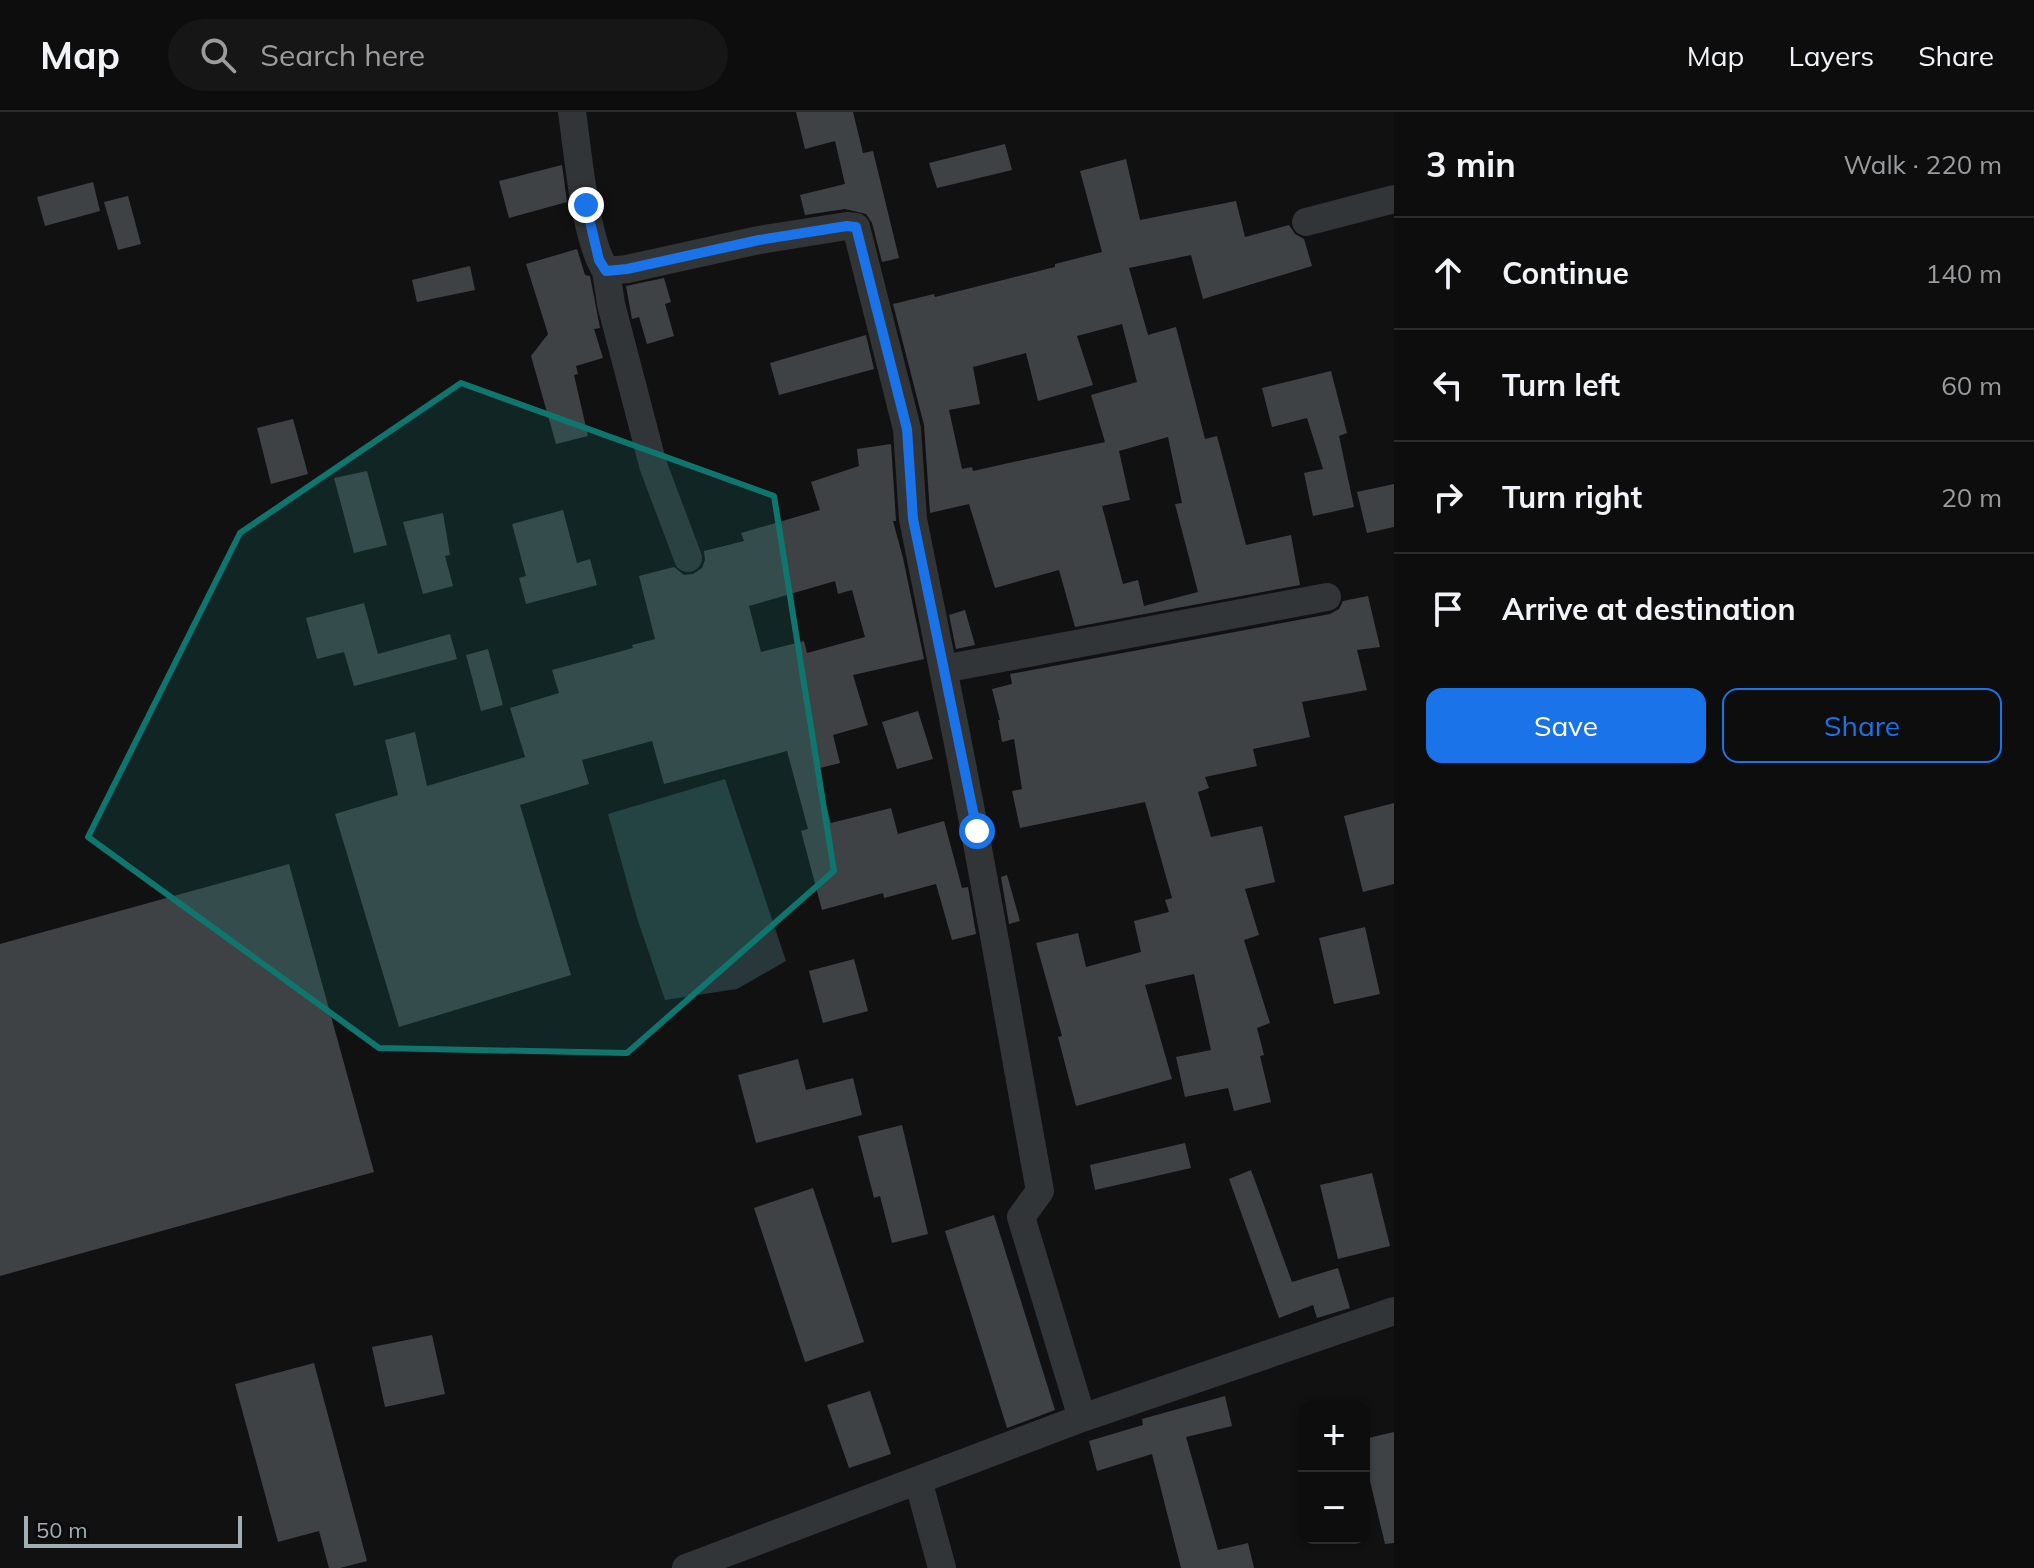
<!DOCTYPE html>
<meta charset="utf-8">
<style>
:root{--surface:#0d0d0e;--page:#161617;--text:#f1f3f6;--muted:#9a9c9e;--line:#2d2d2e;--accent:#1a73e8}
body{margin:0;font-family:Mulish,sans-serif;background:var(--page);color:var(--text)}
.controls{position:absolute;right:24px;bottom:24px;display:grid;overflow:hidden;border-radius:16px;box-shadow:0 2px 6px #0004}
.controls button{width:72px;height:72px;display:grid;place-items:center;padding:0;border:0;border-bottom:2px solid var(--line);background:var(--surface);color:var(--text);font:40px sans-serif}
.scale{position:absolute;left:24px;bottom:20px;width:218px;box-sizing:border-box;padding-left:8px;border:4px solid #a1aeb4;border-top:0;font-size:22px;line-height:28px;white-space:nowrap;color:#a1aeb4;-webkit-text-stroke:6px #0c0c0d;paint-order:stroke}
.stop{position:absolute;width:24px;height:24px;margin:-18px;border:6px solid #1a73e8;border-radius:50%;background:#fff}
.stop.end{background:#1a73e8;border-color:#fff;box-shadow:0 2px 8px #0008}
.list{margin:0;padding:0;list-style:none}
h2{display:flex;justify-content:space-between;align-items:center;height:104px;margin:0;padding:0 32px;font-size:34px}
h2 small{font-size:26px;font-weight:400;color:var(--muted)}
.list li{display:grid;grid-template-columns:52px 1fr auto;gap:24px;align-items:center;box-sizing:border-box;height:112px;padding:0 32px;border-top:2px solid var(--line)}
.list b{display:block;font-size:30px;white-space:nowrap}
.list em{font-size:26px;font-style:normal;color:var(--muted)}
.actions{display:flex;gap:16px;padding:24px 32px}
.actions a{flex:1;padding:18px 0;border:2px solid var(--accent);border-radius:16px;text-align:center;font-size:28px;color:var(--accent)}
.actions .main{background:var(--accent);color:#fff}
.icon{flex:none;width:44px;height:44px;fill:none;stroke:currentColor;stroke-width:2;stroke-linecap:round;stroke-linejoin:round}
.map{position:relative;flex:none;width:1394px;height:1456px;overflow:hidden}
header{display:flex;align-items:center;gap:48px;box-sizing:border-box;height:112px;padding:0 40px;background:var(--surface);border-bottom:2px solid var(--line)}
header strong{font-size:38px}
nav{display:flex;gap:44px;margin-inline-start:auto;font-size:28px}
.search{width:560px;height:72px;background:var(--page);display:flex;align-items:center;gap:20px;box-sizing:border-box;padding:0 28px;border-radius:44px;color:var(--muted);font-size:30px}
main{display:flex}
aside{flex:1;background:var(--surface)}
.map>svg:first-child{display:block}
</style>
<header>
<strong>Map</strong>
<div class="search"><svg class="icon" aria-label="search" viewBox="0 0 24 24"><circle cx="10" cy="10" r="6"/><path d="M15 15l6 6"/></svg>Search here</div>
<nav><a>Map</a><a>Layers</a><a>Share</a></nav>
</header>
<main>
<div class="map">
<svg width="1394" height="1456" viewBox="0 0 1394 1456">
<rect width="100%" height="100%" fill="#111112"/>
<!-- water -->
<path fill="#283739" d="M 725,667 L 786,849 L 737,877 L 665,888 L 637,806 L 608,702 Z"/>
<!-- building -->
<path fill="#3f4245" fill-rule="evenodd" d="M 796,0 L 853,0 L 863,41 L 873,39 L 899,146 L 882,150 L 872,111 L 866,102 L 845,97 L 805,103 L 800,83 L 845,72 L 835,29 L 805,37 Z
M 1005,32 L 1012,58 L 937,76 L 929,51 Z
M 1126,47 L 1140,108 L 1236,89 L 1245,125 L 1289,113 L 1295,122 L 1304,127 L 1312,154 L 1203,187 L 1191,143 L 1129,156 L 1148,223 L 1176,215 L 1205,327 L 1217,324 L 1246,433 L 1291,423 L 1300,473 L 1075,515 L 1059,458 L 995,476 L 969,392 L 930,401 L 924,313 L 893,192 L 934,182 L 935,185 L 1055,155 L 1055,152 L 1102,140 L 1080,59 ZM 1122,212 L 1137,270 L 1091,283 L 1105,330 L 973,359 L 972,355 L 962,357 L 949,298 L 980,292 L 973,255 L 1026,241 L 1038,289 L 1093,273 L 1077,224 ZM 1168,325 L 1182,391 L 1175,392 L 1198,480 L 1144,494 L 1138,468 L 1123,472 L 1102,394 L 1130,388 L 1119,339 Z
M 562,53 L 567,90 L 509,106 L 499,69 Z
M 93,70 L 100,99 L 45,114 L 37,85 Z
M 128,84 L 141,132 L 118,138 L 104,90 Z
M 577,137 L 585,163 L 590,164 L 600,216 L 594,217 L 603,246 L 576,254 L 578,262 L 574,263 L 588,324 L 556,332 L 531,244 L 548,222 L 526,152 Z
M 470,154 L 475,178 L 417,190 L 412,168 Z
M 664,166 L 671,190 L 665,192 L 674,224 L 647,232 L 639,205 L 632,207 L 626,174 Z
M 866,223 L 874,257 L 779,283 L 770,251 Z
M 1331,259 L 1347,321 L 1339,324 L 1354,395 L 1313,404 L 1304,361 L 1323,357 L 1307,306 L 1272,315 L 1262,276 Z
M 293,307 L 308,362 L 271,372 L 257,316 Z
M 891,332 L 896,409 L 893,409 L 903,446 L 924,547 L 853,563 L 868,613 L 833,623 L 840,651 L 816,657 L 831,711 L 891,696 L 898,722 L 944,709 L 962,776 L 968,775 L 976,822 L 952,828 L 936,772 L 884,786 L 883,781 L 822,798 L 801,719 L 808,717 L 787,639 L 664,672 L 652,629 L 582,648 L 589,672 L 520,693 L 571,863 L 399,915 L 335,702 L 398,683 L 385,628 L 415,620 L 427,674 L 525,645 L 510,596 L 559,581 L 552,558 L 633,536 L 632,533 L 655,527 L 639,464 L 674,455 L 684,463 L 693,462 L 702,456 L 705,448 L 704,439 L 744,429 L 741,421 L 820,398 L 811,370 L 859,354 L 857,337 ZM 835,469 L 838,482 L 852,478 L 865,525 L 807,541 L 804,529 L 761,540 L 749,494 Z
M 367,359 L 387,433 L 354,441 L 334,366 Z
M 1394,372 L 1394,415 L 1367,421 L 1357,380 Z
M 563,398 L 577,451 L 590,447 L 597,473 L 526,492 L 519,466 L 526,464 L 512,412 Z
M 443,401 L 450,443 L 445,444 L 453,474 L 423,482 L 403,410 Z
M 1368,484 L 1380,535 L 1357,538 L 1367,578 L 1302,590 L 1310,625 L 1253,637 L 1257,654 L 1205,665 L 1209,676 L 1198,680 L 1211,725 L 1262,714 L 1275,770 L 1245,777 L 1259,823 L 1244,828 L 1270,911 L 1257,916 L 1264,943 L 1260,944 L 1271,990 L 1234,999 L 1228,976 L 1185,985 L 1176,945 L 1211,938 L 1194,862 L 1145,873 L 1172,967 L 1076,994 L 1058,925 L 1062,924 L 1036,831 L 1078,821 L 1086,855 L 1141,840 L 1134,809 L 1169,800 L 1165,788 L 1172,786 L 1145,690 L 1020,716 L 1012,679 L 1022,677 L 1014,627 L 1002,630 L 998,608 L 1000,608 L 992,577 L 1012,572 L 1010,562 L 1330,502 L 1339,497 L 1343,489 Z
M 364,491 L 378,542 L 450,522 L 457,547 L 354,574 L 344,540 L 317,547 L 306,506 Z
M 965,498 L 975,533 L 956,537 L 949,503 Z
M 488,537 L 503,593 L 481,599 L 466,543 Z
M 918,599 L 933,647 L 897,657 L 882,610 Z
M 1394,691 L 1394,772 L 1363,780 L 1344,704 Z
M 289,752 L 374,1060 L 0,1164 L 0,832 Z
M 1007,763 L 1020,809 L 1009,812 L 1001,765 Z
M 1365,815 L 1380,882 L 1334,892 L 1319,826 Z
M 854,847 L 868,899 L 823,911 L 809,859 Z
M 798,947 L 806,978 L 853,966 L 862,1003 L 756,1031 L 738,963 Z
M 902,1013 L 928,1122 L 892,1131 L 880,1084 L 874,1086 L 858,1024 Z
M 1185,1031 L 1191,1056 L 1095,1078 L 1090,1053 Z
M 1251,1058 L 1292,1170 L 1338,1156 L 1350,1196 L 1317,1206 L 1313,1193 L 1279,1206 L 1229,1067 Z
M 1372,1061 L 1390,1134 L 1338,1147 L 1320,1073 Z
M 813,1076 L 864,1230 L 805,1250 L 754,1096 Z
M 994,1103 L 1055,1298 L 1007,1316 L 945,1119 Z
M 432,1223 L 445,1282 L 385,1295 L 372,1235 Z
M 314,1251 L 367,1449 L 340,1456 L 329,1456 L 319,1419 L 278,1430 L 235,1272 Z
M 870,1279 L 891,1342 L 849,1356 L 827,1293 Z
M 1225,1284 L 1232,1314 L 1186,1325 L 1218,1438 L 1248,1431 L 1254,1456 L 1181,1456 L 1152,1342 L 1097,1359 L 1089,1329 L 1143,1313 L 1142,1307 Z
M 1394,1320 L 1394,1431 L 1385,1432 L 1364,1344 L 1364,1327 Z"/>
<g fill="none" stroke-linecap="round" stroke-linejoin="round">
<!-- minor -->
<path stroke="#313537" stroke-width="28" d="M 572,0 C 578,40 585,128 606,159 L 627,157 L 759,128 L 847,114 L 856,115 L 907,317 L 913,407 L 943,557
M 1306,110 L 1394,87
M 606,159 L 611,192 L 653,353 L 688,446
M 1082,1306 L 1021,1105 L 1040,1079 C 1008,905 979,730 943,557 L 1327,485
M 918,1368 L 942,1456
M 686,1456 L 1082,1306 L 1394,1199"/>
</g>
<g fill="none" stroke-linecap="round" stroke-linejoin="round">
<!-- route -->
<path stroke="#1a73e8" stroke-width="10" d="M 586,93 L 599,148 L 606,159 L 627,157 L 759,128 L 847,114 L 856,115 L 907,317 L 913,407 L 977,719"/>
</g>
<!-- marked area -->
<path fill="#0f766e" fill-opacity="0.2" stroke="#0f766e" stroke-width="6" stroke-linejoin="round" d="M 461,271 L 774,384 L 834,759 L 627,941 L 379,936 L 88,725 L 240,421 Z"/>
</svg>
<div class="controls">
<button>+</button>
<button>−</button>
</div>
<div class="scale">50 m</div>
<div class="stop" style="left:977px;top:719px"></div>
<div class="stop end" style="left:586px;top:93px"></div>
</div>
<aside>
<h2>3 min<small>Walk · 220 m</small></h2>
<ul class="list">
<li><svg class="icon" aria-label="ahead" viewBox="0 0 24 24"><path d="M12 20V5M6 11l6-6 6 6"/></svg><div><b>Continue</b></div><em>140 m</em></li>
<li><svg class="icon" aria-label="left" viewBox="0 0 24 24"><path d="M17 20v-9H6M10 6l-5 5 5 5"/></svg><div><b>Turn left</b></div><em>60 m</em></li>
<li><svg class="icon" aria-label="right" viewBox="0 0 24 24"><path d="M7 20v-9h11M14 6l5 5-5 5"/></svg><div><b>Turn right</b></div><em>20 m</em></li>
<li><svg class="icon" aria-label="arrive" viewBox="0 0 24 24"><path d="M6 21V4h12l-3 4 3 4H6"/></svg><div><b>Arrive at destination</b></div></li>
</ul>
<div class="actions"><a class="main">Save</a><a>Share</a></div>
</aside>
</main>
